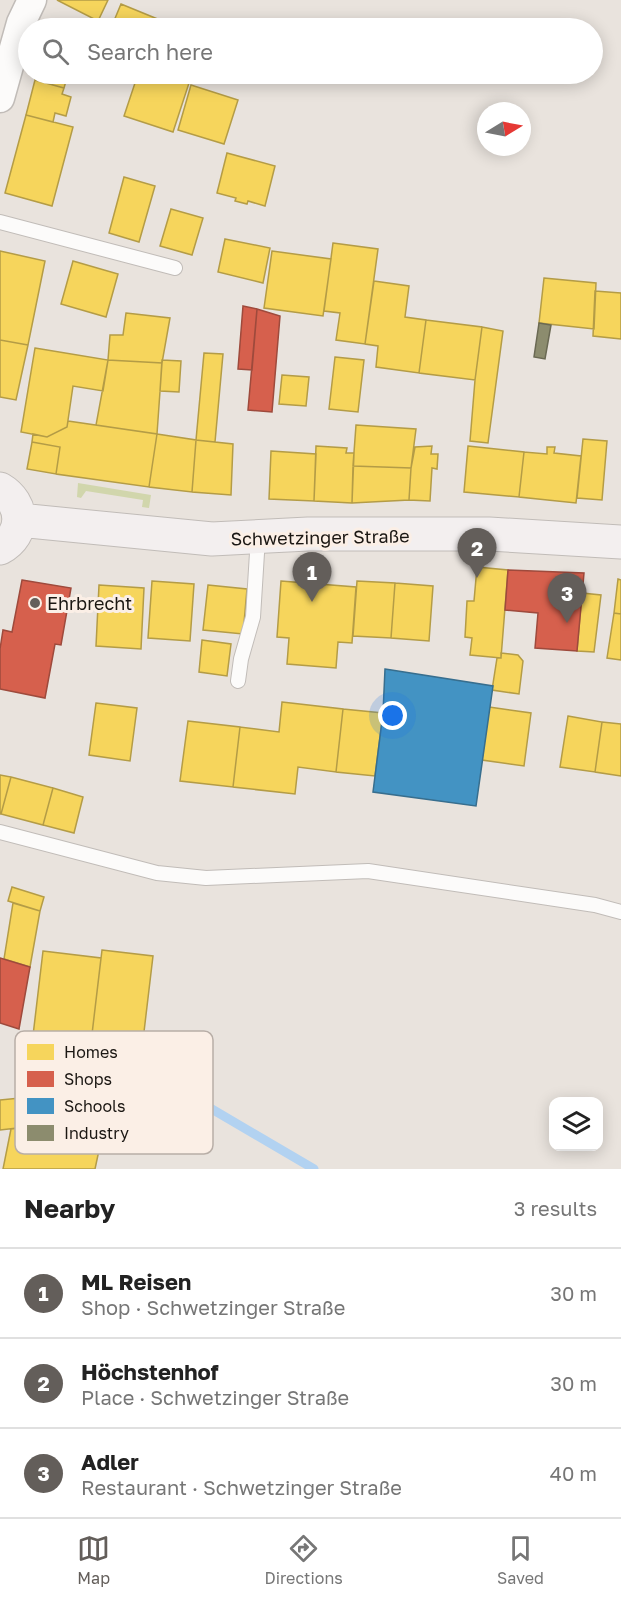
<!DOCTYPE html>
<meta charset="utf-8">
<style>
:root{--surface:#fff;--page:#f2f2f2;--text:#222;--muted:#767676;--line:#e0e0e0;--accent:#635e5a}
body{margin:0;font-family:"Golos Text",sans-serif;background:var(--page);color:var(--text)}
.controls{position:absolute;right:18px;bottom:18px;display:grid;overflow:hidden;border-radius:12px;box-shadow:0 3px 15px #0003}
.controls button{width:54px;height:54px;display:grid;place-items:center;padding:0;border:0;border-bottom:2px solid var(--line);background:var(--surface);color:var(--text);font:30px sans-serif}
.compass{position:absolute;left:477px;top:102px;width:54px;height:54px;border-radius:50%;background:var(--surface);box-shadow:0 3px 15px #0003;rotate:80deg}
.you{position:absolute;left:393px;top:716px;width:21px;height:21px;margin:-15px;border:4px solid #fff;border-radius:50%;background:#1a73e8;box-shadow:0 0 0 9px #1a73e833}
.badge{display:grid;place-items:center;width:39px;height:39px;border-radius:50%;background:var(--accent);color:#fff;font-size:20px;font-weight:700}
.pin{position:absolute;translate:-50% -50px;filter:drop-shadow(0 2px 3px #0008)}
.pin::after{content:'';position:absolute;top:32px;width:21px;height:18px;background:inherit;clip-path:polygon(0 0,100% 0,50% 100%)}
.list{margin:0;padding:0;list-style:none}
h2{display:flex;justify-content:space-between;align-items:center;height:78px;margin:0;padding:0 24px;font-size:26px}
h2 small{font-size:20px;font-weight:400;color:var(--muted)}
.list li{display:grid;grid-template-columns:39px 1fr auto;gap:18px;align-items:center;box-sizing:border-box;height:90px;padding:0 24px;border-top:2px solid var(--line)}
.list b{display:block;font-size:22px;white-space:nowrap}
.list p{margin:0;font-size:20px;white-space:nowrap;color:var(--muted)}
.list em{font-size:20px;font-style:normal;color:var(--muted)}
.icon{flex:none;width:33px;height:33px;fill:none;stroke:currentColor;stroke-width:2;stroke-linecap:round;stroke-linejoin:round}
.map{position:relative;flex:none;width:621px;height:1169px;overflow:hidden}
.search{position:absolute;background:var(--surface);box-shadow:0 3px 15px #0003;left:18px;right:18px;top:18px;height:66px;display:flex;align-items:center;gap:15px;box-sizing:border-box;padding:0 21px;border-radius:33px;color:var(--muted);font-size:22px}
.sheet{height:348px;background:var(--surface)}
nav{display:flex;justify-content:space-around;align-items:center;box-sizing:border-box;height:84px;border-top:2px solid var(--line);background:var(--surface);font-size:16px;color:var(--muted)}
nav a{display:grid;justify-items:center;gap:3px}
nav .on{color:var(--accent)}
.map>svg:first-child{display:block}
</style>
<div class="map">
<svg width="621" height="1169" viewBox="0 0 621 1169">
<rect width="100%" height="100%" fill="#e9e3dd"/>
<!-- green -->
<path fill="#d1d6ac" d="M 78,483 L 151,495 L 149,508 L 142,507 L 143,500 L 86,491 L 81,498 L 77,497 Z"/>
<!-- homes -->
<path fill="#f6d55c" stroke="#b49c46" stroke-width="1.5" d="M 57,0 L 108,0 L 98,21 Z
M 121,4 L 160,20 L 157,28 L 111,28 Z
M 37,74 L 68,74 L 64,88 L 35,80 Z
M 138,74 L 160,74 L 189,83 L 173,132 L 124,116 Z
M 35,80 L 64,88 L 62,94 L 71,97 L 66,116 L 55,113 L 53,122 L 26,115 Z
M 191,85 L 238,100 L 224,144 L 178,130 Z
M 26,115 L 73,127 L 52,206 L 5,193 Z
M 227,153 L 275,166 L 265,206 L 248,201 L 247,204 L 235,201 L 236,198 L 217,193 Z
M 124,177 L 155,186 L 139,242 L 109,233 Z
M 171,209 L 203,218 L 192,255 L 160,246 Z
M 225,239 L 270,248 L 263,283 L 218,272 Z
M 333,243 L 378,249 L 365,344 L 336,340 L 340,313 L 324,311 Z
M 0,251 L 45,261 L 28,345 L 0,340 Z
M 272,251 L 331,259 L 323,316 L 264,308 Z
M 73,261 L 118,274 L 106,317 L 61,304 Z
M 544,278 L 596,283 L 594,329 L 539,323 Z
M 374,281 L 409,286 L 405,317 L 426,320 L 419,373 L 376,367 L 378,346 L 365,344 Z
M 595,291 L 621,293 L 621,339 L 593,336 Z
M 126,313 L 170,318 L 162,363 L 108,360 L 110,335 L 123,335 Z
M 426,320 L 482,327 L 475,380 L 419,373 Z
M 482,327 L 503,331 L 488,443 L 470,441 L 475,380 Z
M 0,340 L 28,345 L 16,400 L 0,397 Z
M 35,348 L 108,360 L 103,391 L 73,386 L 67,427 L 47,437 L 21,432 Z
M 204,353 L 223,354 L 215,442 L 196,440 Z
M 335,357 L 364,360 L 358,412 L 329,409 Z
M 108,360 L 162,363 L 157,434 L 96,425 Z
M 162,360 L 181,361 L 179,392 L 160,391 Z
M 282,375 L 309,377 L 306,406 L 279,404 Z
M 68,421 L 157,434 L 149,487 L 56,474 L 60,447 L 32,442 L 33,434 L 47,437 L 67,427 Z
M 356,425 L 416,429 L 411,468 L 353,466 Z
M 157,434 L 196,440 L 192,492 L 149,487 Z
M 583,439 L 607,441 L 602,500 L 577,498 Z
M 196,440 L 233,444 L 231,495 L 192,492 Z
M 32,442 L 60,447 L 56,474 L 27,469 Z
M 316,446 L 347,448 L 346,453 L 354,453 L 352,503 L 314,501 Z
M 432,446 L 431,454 L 438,454 L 437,469 L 432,468 L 430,501 L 409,500 L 411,468 L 415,447 Z
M 468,446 L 524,452 L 519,497 L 464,492 Z
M 547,447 L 555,447 L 554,453 L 581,456 L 576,503 L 519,497 L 524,452 L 547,454 Z
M 271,451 L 316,454 L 314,501 L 269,499 Z
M 353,466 L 411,468 L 409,500 L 352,503 Z
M 477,567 L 508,570 L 501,658 L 470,655 L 472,638 L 465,637 L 467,601 L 474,601 Z
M 618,579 L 621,580 L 621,614 L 614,613 Z
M 152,581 L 194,584 L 190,641 L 148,638 Z
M 281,581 L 356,587 L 352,643 L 338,642 L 336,668 L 287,664 L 289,638 L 277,637 Z
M 357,581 L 395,583 L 391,638 L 353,636 Z
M 395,583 L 433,586 L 429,641 L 391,638 Z
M 99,585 L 144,588 L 141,649 L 96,646 Z
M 208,585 L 247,589 L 243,634 L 203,630 Z
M 582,593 L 601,595 L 594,652 L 577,651 Z
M 614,613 L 621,614 L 621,660 L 607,658 Z
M 202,640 L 231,644 L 227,676 L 199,672 Z
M 501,653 L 518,655 L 523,661 L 519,694 L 492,690 L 497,658 L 501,658 Z
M 282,702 L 343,709 L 336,772 L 298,767 L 295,794 L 233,787 L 240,727 L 279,732 Z
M 96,703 L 137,708 L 130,761 L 89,755 Z
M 489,707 L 531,713 L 524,766 L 482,760 Z
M 343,709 L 383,713 L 375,776 L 336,772 Z
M 568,716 L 602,722 L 595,772 L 560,767 Z
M 188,721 L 240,727 L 233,787 L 180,781 Z
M 602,722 L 621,724 L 621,776 L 595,772 Z
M 0,775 L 11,777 L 1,814 L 0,814 Z
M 11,777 L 53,788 L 43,825 L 1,814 Z
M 53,788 L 83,797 L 74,833 L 43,825 Z
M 12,887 L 44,897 L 40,911 L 8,901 Z
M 13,903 L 40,911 L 30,967 L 4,959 Z
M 102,950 L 153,956 L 141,1057 L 90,1051 Z
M 43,951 L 101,958 L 90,1051 L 32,1044 Z
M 40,1096 L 43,1125 L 0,1130 L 0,1100 Z
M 58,1098 L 108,1108 L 95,1169 L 3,1169 L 11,1129 L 43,1125 L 43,1122 L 54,1125 Z"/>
<!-- shops -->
<path fill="#d6604d" stroke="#9e4a3c" stroke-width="1.5" d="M 243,306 L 257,309 L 252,370 L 238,369 Z
M 257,309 L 280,316 L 272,412 L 248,410 Z
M 508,570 L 584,573 L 577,651 L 535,648 L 538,613 L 505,610 Z
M 22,580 L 71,588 L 61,645 L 55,644 L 45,698 L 0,689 L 0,649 L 3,630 L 12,632 Z
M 0,958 L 30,967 L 19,1029 L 0,1023 Z"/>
<!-- schools -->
<path fill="#4393c3" stroke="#376e8e" stroke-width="1.5" d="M 385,669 L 493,686 L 476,806 L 373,792 L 383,713 Z"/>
<!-- industry -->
<path fill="#8c8c6e" stroke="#6a6953" stroke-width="1.5" d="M 539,323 L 551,325 L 545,359 L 534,357 Z"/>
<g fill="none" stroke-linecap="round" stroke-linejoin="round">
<!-- stream -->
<path stroke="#b2d2f1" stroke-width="9" d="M 148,1092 L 188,1095 L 314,1169"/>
<!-- lane casing -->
<g stroke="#c1bcb8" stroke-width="16">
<path id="lane" d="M 0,222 L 175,268
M 238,681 L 241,659 L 253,617 L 258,537
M 0,832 L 157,873 L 206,878 L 368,871 L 595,905 L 621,912"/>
</g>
<!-- street casing -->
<g stroke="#c1bcb8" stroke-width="31">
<path id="street" d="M 0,98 L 21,23 L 32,0"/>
</g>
<!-- secondary casing -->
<g stroke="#c1bcb8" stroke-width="35">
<path id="secondary" d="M 0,489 C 24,503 26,534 0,548
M 19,520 L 212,539 L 308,534 L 489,534 L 621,542"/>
</g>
<!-- lane -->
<use href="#lane" stroke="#fcfbfa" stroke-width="14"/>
<!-- street -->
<use href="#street" stroke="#fcfbfa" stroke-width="28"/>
<!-- secondary -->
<use href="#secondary" stroke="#f3efef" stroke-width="33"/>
</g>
<!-- markers -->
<circle fill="#635e5a" stroke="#fbefe6" stroke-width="2" cx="35" cy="603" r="6"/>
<g text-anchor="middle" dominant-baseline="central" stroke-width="6" stroke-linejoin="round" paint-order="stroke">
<!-- street labels -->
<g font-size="18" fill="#1b1713" stroke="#fbefe6">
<text transform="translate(320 537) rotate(-1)">Schwetzinger Straße</text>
</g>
<!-- poi labels -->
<g font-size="18" fill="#1b1713" stroke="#fbefe6" text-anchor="start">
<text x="47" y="603">Ehrbrecht</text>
</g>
</g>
<!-- legend -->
<rect x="15" y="1031" width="198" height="123" rx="9" fill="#fbefe6" stroke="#b8aea7" stroke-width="1.5"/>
<rect x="27" y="1044" width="27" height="16" fill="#f6d55c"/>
<rect x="27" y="1071" width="27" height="16" fill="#d6604d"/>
<rect x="27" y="1098" width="27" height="16" fill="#4393c3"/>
<rect x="27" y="1125" width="27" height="16" fill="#8c8c6e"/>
<g font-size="16" fill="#1b1713">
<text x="64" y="1058">Homes</text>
<text x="64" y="1085">Shops</text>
<text x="64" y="1112">Schools</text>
<text x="64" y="1139">Industry</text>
</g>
</svg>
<div class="controls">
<button><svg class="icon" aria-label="layers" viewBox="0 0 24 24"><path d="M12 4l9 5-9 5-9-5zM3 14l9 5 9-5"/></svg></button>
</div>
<svg class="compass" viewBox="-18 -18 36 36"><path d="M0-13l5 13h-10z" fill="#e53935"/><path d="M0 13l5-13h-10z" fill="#767676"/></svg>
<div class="you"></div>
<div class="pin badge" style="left:312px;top:602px">1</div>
<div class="pin badge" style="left:477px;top:578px">2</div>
<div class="pin badge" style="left:567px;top:623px">3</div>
<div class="search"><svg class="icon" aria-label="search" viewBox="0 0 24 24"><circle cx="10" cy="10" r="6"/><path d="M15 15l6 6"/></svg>Search here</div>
</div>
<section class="sheet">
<h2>Nearby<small>3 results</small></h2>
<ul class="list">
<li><span class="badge">1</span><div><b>ML Reisen</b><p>Shop · Schwetzinger Straße</p></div><em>30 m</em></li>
<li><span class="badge">2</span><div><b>Höchstenhof</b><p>Place · Schwetzinger Straße</p></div><em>30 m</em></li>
<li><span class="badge">3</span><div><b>Adler</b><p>Restaurant · Schwetzinger Straße</p></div><em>40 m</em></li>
</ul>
</section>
<nav>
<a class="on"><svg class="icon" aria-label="map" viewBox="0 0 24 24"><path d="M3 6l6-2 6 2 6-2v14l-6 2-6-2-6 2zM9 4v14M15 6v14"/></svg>Map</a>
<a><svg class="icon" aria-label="directions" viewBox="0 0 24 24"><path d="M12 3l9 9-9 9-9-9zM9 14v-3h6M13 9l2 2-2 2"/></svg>Directions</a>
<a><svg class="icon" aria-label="saved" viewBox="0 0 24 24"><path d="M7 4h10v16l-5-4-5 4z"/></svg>Saved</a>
</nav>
